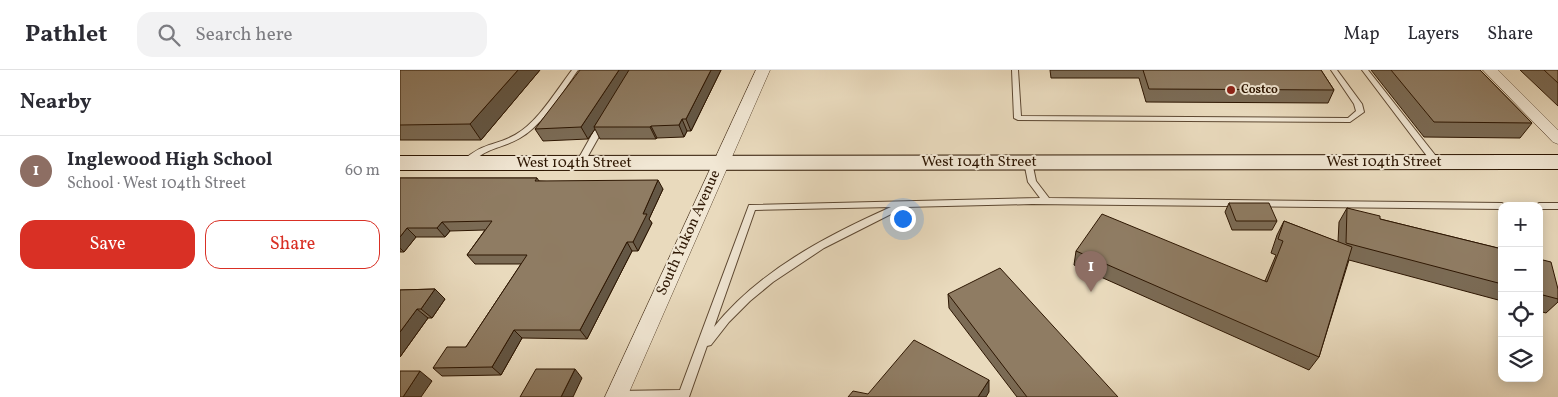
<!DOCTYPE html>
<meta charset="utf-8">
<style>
:root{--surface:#fff;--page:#f2f2f3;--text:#2b2b33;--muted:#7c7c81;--line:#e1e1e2;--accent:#d93025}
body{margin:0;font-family:Vollkorn,serif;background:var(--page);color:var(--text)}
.controls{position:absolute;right:15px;bottom:15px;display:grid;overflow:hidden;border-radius:10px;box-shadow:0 2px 12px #0003}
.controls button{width:45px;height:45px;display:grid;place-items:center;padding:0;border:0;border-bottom:1px solid var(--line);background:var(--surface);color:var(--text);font:25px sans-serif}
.you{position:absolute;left:502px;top:148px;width:18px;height:18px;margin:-12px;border:4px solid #fff;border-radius:50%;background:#1a73e8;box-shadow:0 0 0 8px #1a73e833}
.badge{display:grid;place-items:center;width:32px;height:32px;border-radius:50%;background:var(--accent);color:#fff;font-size:16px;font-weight:700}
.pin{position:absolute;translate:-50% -41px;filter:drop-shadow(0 1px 2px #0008)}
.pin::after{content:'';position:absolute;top:26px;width:18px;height:15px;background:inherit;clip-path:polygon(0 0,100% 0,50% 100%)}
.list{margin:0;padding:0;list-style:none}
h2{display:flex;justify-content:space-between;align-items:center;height:65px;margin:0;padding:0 20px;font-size:21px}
h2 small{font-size:16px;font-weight:400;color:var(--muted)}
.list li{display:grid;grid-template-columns:32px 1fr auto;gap:15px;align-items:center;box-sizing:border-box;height:70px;padding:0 20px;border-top:1px solid var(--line)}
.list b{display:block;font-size:19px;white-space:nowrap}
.list p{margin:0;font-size:16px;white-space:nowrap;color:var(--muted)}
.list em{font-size:16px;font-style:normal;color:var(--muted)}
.actions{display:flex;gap:10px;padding:15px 20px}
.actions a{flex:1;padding:11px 0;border:1px solid var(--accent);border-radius:15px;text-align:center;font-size:18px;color:var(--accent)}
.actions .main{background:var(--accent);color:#fff}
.icon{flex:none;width:28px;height:28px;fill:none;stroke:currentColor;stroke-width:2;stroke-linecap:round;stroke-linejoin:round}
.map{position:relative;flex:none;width:1158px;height:327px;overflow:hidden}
header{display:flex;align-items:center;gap:30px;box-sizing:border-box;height:70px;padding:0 25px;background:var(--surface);border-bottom:1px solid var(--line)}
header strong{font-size:24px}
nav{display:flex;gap:28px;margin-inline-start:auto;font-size:18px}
.search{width:350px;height:45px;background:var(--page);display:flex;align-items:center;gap:12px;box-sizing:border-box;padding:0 18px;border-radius:15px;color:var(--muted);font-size:19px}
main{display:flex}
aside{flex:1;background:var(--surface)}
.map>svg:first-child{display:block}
</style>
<header>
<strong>Pathlet</strong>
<div class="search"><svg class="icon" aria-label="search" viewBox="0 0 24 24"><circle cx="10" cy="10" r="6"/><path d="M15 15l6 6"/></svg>Search here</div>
<nav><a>Map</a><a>Layers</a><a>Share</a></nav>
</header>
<main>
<aside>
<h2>Nearby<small></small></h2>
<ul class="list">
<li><span class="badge" style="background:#8d6e63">1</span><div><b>Inglewood High School</b><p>School · West 104th Street</p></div><em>60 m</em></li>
</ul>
<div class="actions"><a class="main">Save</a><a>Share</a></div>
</aside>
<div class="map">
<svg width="1158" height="327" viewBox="0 0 1158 327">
<rect width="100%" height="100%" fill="#e9dabd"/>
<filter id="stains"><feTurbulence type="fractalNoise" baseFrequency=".004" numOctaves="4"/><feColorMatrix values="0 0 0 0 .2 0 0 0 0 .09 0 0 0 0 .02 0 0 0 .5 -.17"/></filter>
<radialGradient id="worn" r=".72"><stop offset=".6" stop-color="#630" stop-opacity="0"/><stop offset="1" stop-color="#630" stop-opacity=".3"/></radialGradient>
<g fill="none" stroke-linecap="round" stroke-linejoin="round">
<!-- lane casing -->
<g stroke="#5c4731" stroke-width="2">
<path id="lane" d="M 172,0 L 178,0 C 163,21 143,55 120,68 C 101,79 86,77 69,95 L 63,95 L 62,93 L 63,91 C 81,73 95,76 115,65 C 138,52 156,21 172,0 Z
M 612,0 L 618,0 L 621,46 L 948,48 L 956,41 L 954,34 L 931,0 L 937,0 L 962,34 L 964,42 L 950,52 L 618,50 L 614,48 Z
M 962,0 L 968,0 L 1039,90 L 1040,92 L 1039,94 L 1033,94 Z
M 199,52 L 205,52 L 206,54 L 183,95 L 177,95 L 176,93 Z
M 628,89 L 632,92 L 636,111 L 649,128 L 1102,133 L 1106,136 L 1102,136 L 1102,139 L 632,134 L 505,137 L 424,178 L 373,212 L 350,231 L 329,252 L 311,275 L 307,276 L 289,327 L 212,327 L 213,323 L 217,321 L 280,320 L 349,135 L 640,128 L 628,112 L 624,92 ZM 491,137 C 426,166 359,201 314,257 L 355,140 Z
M 1139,133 L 1158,133 L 1158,139 L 1139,139 L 1139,136 L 1135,136 Z"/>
</g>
<!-- street casing -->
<g stroke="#5c4731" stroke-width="1">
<path id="street" d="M 356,0 L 370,0 L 227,327 L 205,327 Z
M 1083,0 L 1098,0 L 1158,60 L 1158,74 L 1153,72 Z"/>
</g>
<!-- secondary casing -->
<g stroke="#2d1602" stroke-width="2">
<path id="secondary" d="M 1158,85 L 1158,99 L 0,100 L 0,86 Z"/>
</g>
<!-- lane -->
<use href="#lane" fill="#f1e7d4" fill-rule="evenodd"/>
<!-- street -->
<use href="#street" fill="#f1e7d4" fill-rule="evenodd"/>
<!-- secondary -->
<use href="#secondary" fill="#f1e7d4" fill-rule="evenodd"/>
</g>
<!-- wall -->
<path fill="#7b6b55" stroke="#2d1602" d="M 0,0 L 140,0 L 81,70 L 0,70 Z
M 321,0 L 291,61 L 287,61 L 284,67 L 257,68 L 256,69 L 200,69 L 195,59 L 188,69 L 143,71 L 135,59 Z
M 650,0 L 921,0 L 934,20 L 928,33 L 746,32 L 739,8 L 651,8 Z
M 971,0 L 1080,0 L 1132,53 L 1120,68 L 1024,67 Z
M 1120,0 L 1158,0 L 1158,36 Z
M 0,108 L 137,108 L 139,111 L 263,119 L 249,149 L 252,153 L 238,181 L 232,181 L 187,269 L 122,268 L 101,305 L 42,306 L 33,298 L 66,277 L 121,194 L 75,194 L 67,185 L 85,160 L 50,161 L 45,167 L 16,167 L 4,182 L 0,182 Z
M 829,133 L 877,151 L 872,160 L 832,160 L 825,142 Z
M 947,138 L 980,149 L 1102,179 L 1102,231 L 949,190 L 919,287 L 909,300 L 674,195 L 676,181 L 865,211 L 876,185 L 871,183 L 877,165 L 884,151 L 938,172 L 939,152 Z
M 1139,189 L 1158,219 L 1158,232 L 1146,243 L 1139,241 Z
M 35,219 L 45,229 L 32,248 L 28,248 L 0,287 L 0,220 Z
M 548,224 L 718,327 L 617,327 L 549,238 Z"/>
<!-- shaded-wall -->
<path fill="#645745" stroke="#2d1602" d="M 118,0 L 140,0 L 81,70 L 70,54 Z
M 219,0 L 232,0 L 194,57 L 195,59 L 188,69 L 181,57 Z
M 311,0 L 321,0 L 291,61 L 286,49 Z
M 282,49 L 287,61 L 284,67 L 279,55 Z
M 251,56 L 257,68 L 256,69 L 250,57 Z
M 258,110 L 263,119 L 249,149 L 252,153 L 238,181 L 233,172 L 243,144 Z
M 42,152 L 50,161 L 45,167 L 37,158 Z
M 7,158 L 16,167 L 4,182 L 0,178 L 0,167 Z
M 227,172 L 232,181 L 187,269 L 180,260 Z
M 35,219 L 45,229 L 32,248 L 21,239 Z
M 17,239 L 28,248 L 0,287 L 0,262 Z
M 114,260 L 122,268 L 101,305 L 92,297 Z
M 175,299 L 182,308 L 173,327 L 161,327 Z
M 20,301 L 32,311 L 21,327 L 3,327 Z
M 589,310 L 589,322 L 586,327 L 578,327 Z"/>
<!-- building -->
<path fill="#8f7c63" stroke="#2d1602" d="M 0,0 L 118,0 L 70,54 L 0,55 Z
M 180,0 L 219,0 L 181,57 L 135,59 Z
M 229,0 L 311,0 L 286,49 L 282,49 L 279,55 L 251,56 L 250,57 L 194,57 Z
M 743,0 L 921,0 L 934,20 L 749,19 Z
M 991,0 L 1080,0 L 1132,53 L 1034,52 Z
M 1144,0 L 1158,0 L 1158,13 Z
M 0,108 L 137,108 L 135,111 L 258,110 L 243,144 L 247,144 L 233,172 L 227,172 L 180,260 L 114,260 L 92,297 L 33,298 L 47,277 L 66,277 L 127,185 L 67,185 L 92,151 L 42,152 L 37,158 L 7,158 L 0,167 Z
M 829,133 L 869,133 L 877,151 L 836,151 Z
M 947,138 L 980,146 L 980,149 L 1102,179 L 1102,214 L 946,173 Z
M 702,144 L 867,212 L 883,171 L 878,169 L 884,151 L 952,177 L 919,287 L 676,181 Z
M 1139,189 L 1151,192 L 1158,219 L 1158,229 L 1139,224 Z
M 600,198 L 718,327 L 627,327 L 548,224 Z
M 35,219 L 21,239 L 17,239 L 0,262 L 0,220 Z
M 514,270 L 589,310 L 578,327 L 448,327 L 453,321 L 468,324 Z
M 136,299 L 175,299 L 161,327 L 120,327 Z
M 0,301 L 20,301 L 3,327 L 0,327 Z"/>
<!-- markers -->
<circle fill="#8f2418" stroke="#f1e7d4" stroke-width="2" cx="831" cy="20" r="5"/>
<g text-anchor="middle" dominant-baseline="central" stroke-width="4" stroke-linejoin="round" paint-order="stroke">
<!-- far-poi labels -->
<g font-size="12" font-weight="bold" fill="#2d1602" stroke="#f1e7d4" text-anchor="start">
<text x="841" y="20">Costco</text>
</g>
<!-- street labels -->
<g font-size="15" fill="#2d1602" stroke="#f1e7d4">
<text x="579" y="92">West 104th Street</text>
<text x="984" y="92">West 104th Street</text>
<text x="174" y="93">West 104th Street</text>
<text transform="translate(289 163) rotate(-66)">South Yukon Avenue</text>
</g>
</g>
<rect width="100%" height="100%" filter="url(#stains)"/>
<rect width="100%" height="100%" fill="url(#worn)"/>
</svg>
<div class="controls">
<button>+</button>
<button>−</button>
<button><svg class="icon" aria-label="locate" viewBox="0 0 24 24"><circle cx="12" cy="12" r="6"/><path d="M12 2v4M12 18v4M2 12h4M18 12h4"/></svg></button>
<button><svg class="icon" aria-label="layers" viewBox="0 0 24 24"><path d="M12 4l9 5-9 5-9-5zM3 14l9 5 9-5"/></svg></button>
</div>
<div class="you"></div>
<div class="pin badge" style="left:691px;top:222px;background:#8d6e63">1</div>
</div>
</main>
